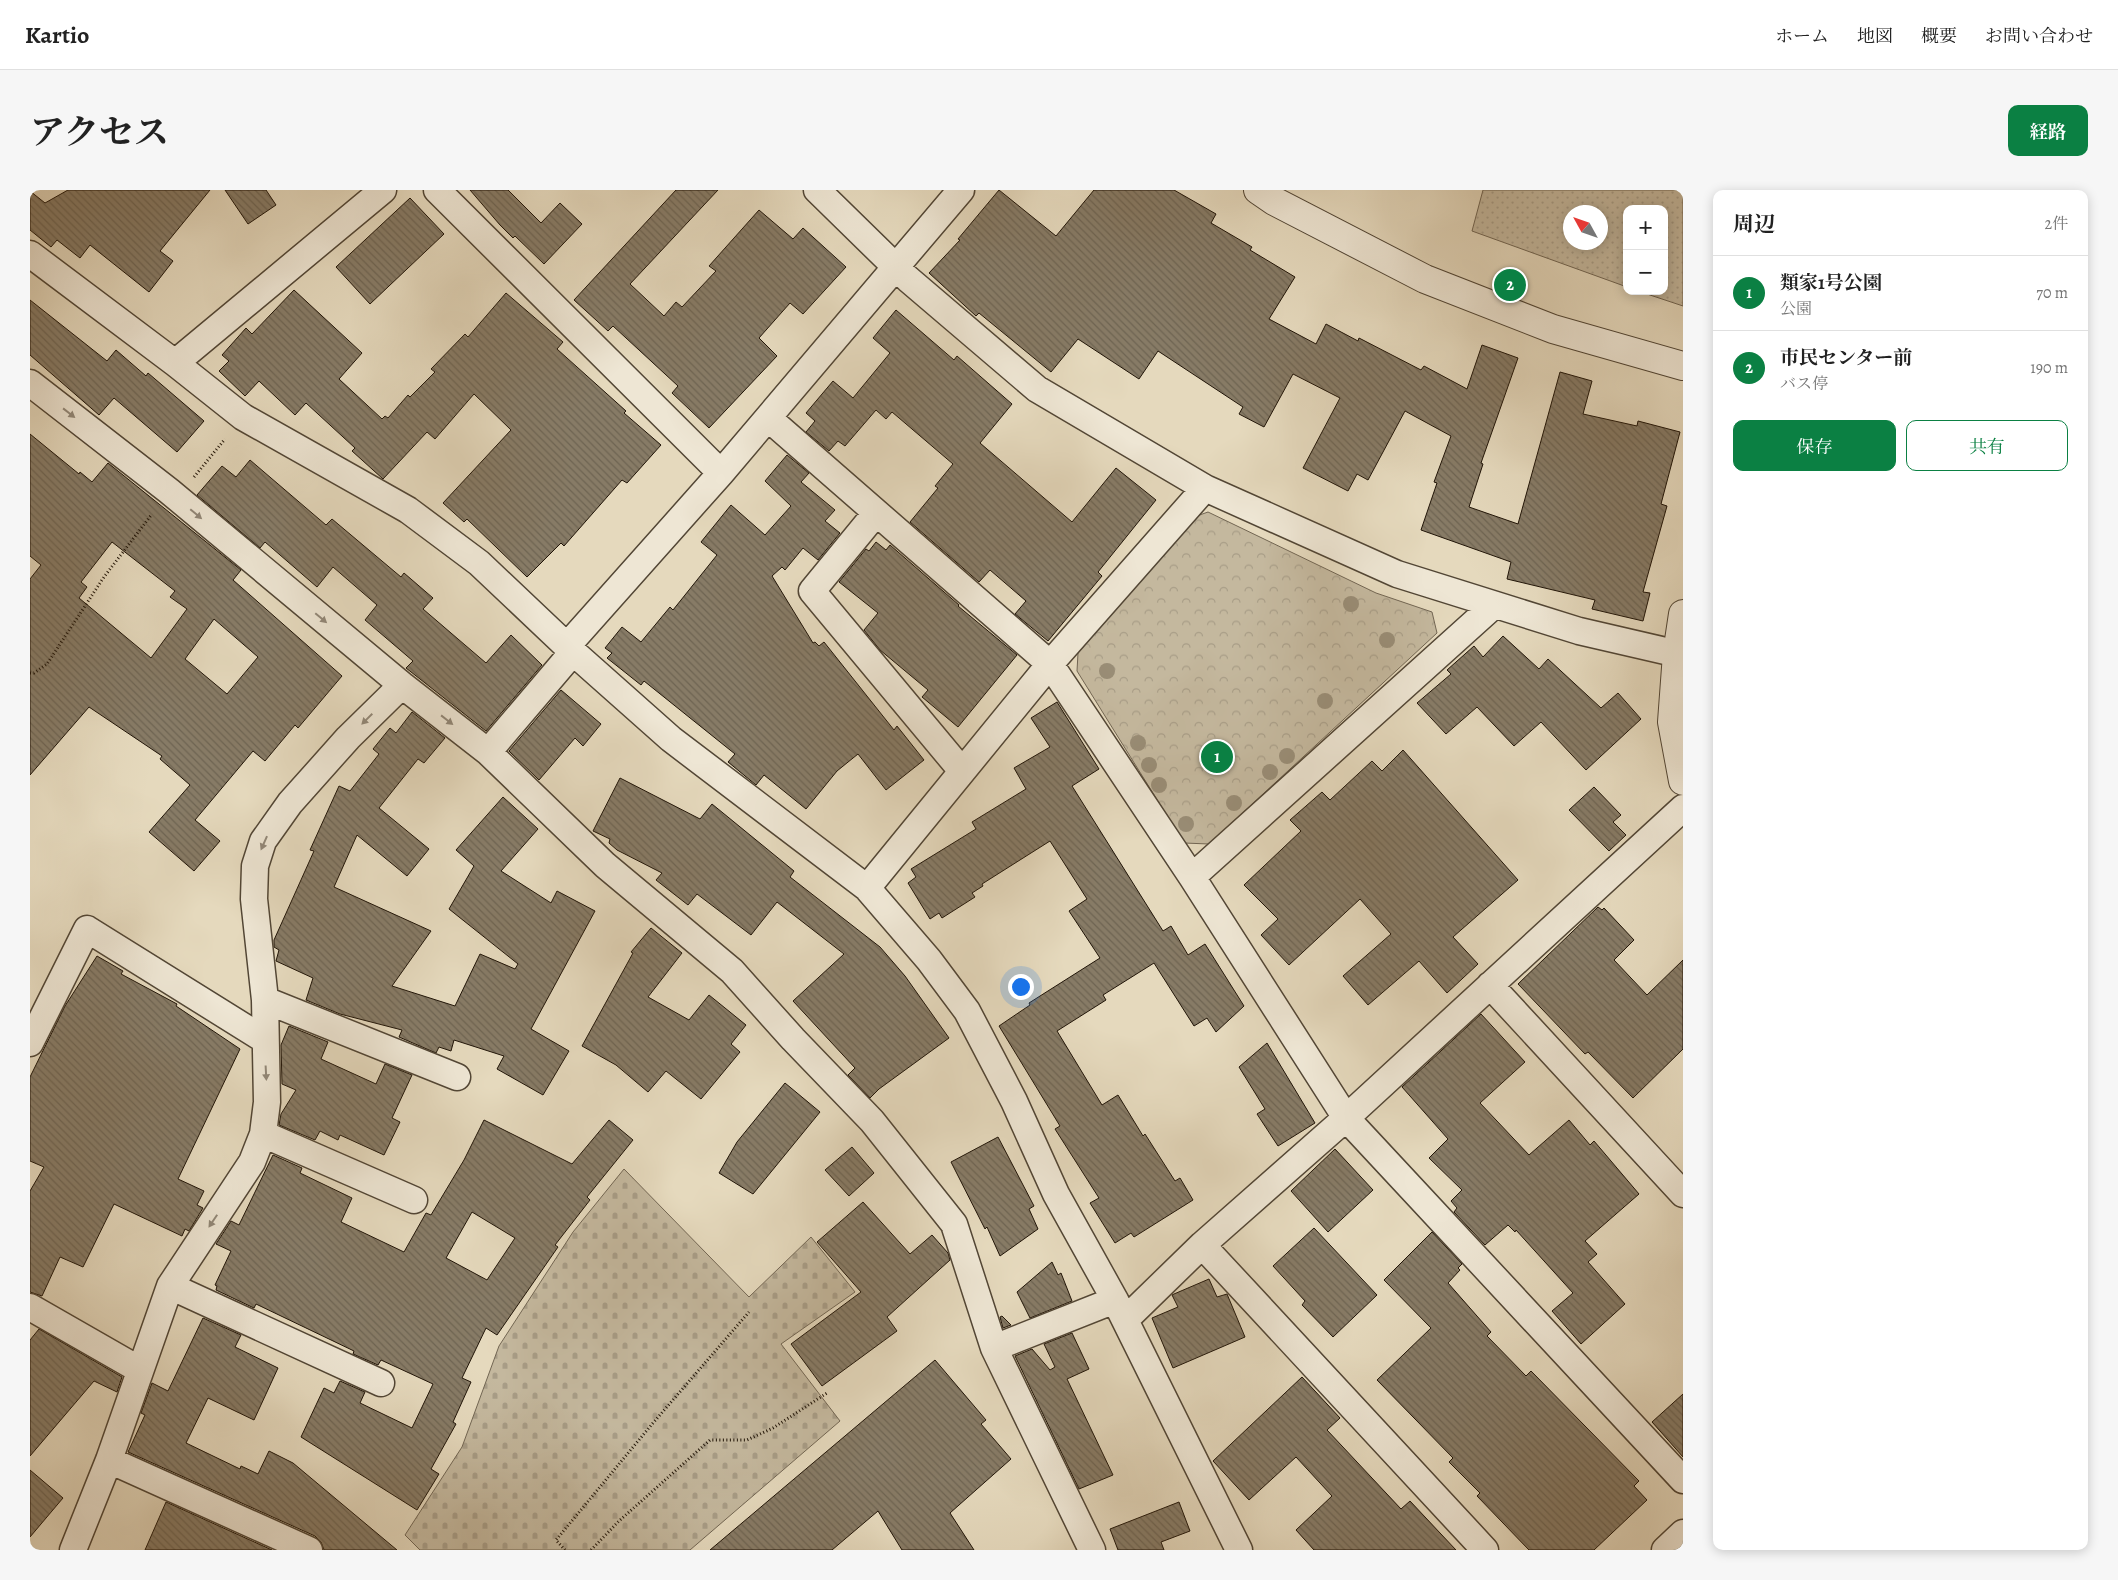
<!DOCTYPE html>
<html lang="ja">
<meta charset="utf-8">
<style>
:root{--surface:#fff;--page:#f6f6f6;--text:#222;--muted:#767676;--line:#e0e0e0;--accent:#0b8043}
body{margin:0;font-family:Alegreya,"Noto Serif JP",serif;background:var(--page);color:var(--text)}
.controls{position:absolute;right:15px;top:15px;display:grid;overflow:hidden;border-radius:10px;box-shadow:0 2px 12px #0003}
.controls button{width:45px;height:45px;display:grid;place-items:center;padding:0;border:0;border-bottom:1px solid var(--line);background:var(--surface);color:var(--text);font:25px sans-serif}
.compass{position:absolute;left:1533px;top:15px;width:45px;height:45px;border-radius:50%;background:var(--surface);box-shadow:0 2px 12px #0003;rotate:310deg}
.you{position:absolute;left:990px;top:796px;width:18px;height:18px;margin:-12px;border:4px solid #fff;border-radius:50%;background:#1a73e8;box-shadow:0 0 0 8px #1a73e833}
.badge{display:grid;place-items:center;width:32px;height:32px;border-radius:50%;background:var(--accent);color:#fff;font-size:16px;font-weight:700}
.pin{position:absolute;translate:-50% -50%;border:2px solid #fff;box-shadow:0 1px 5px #0006}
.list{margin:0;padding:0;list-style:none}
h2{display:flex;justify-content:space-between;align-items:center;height:65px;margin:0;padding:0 20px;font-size:21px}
h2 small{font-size:16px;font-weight:400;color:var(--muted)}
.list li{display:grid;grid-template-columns:32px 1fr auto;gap:15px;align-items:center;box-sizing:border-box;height:75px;padding:0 20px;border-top:1px solid var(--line)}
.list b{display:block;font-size:19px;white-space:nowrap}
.list p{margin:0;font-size:16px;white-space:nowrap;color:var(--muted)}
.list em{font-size:16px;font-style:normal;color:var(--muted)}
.actions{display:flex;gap:10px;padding:15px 20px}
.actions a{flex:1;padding:11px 0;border:1px solid var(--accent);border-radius:10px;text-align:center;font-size:18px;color:var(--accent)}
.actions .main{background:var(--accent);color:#fff}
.map{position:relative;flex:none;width:1653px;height:1360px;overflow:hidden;border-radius:10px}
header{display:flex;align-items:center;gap:30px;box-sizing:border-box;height:70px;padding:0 25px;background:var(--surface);border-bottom:1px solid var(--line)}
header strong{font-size:24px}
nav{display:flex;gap:28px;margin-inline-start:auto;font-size:18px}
.intro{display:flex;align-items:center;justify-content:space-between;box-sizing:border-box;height:120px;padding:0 30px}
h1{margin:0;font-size:35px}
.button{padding:12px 22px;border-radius:10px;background:var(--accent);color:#fff;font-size:18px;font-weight:700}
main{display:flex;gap:30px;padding:0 30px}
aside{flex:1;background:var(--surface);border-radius:10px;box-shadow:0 2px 12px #0003}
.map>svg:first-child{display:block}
</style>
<header>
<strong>Kartio</strong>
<nav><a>ホーム</a><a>地図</a><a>概要</a><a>お問い合わせ</a></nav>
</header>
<div class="intro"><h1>アクセス</h1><a class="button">経路</a></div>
<main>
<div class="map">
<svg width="1653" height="1360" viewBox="0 0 1653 1360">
<defs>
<pattern id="grass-dots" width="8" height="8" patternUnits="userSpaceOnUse" patternTransform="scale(1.25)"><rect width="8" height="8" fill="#c4b89e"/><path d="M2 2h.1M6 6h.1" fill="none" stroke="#a89d87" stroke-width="1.8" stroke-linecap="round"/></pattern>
<pattern id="cemetery-stones" width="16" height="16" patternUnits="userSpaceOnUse" patternTransform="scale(1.25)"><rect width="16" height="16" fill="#c4b89e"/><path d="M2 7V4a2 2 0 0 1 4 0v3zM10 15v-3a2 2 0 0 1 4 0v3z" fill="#a89d87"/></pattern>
<pattern id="park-crowns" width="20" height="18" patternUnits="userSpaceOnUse" patternTransform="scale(1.25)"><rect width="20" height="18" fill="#c4b89e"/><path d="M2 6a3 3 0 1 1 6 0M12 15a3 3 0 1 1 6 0" fill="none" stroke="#a89d87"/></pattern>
<pattern id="building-back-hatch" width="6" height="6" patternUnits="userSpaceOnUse" patternTransform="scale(1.25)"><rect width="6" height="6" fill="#877b66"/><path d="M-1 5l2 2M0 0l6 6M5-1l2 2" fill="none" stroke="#6e6452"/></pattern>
</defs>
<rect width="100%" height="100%" fill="#e5d9bd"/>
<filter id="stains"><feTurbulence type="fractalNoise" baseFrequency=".004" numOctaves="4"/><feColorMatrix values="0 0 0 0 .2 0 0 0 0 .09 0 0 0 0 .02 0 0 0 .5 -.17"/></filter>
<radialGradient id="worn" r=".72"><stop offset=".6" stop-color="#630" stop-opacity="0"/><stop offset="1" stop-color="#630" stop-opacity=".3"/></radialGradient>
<!-- grass -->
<path fill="url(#grass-dots)" stroke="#726653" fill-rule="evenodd" d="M 1453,0 L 1653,0 L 1653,116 L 1608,101 L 1634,101 L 1634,19 L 1597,19 L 1597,97 L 1442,41 ZM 1540,22 L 1570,22 L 1570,52 L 1540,52 Z"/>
<!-- cemetery -->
<path fill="url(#cemetery-stones)" stroke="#726653" d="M 594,979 L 719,1107 L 781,1047 L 825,1102 L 751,1154 L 810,1231 L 660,1360 L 390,1360 L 375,1345 L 432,1257 L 469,1156 L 543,1042 Z"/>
<!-- park -->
<path fill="url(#park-crowns)" stroke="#726653" d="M 1178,322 L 1346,403 L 1402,422 L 1407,443 L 1179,654 L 1154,653 L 1047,481 L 1048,463 L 1164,327 Z"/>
<!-- building -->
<path fill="url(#building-back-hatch)" stroke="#211508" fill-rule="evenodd" d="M 38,0 L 180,0 L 130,61 L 143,71 L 119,102 L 60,55 L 50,68 L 27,50 L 21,57 L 0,40 L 0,1 L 15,13 Z
M 195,0 L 236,0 L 246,15 L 218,34 Z
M 440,0 L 478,0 L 511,33 L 530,13 L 552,34 L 514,74 L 485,46 L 483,48 L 470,35 Z
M 646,0 L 688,0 L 600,94 L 634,126 L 646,112 L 652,117 L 686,81 L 679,76 L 729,20 L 763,49 L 773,38 L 816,77 L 773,124 L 760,113 L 729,148 L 747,166 L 679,238 L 642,203 L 648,196 L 583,136 L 578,141 L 544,110 Z
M 969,0 L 1026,46 L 1064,0 L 1144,0 L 1186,24 L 1181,33 L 1222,57 L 1220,60 L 1265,87 L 1239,129 L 1286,154 L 1296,134 L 1328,151 L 1329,148 L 1391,180 L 1394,176 L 1437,199 L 1452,155 L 1488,168 L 1451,273 L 1453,274 L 1439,317 L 1488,334 L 1530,182 L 1562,191 L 1553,224 L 1607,236 L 1608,231 L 1650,242 L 1631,314 L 1637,316 L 1613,402 L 1620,403 L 1613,431 L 1562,419 L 1565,410 L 1477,389 L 1481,372 L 1391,340 L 1407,293 L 1404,292 L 1421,246 L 1375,221 L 1338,290 L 1327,284 L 1318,301 L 1273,278 L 1310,208 L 1263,184 L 1234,237 L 1209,224 L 1213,217 L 1128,161 L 1109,189 L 1048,149 L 1021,182 L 949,123 L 946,126 L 899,83 L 930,50 L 928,49 Z
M 380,8 L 414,44 L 340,114 L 306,77 Z
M 264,100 L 332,163 L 309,189 L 352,229 L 355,226 L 358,228 L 378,205 L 380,207 L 405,182 L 401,179 L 435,144 L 438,147 L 476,103 L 533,152 L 527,159 L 596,221 L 594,223 L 631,255 L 597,293 L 592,290 L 534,356 L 531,353 L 497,387 L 437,329 L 434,332 L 413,313 L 481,240 L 444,204 L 405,249 L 397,242 L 353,289 L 322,261 L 325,258 L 276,213 L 265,225 L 229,191 L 215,206 L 189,181 L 199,171 L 192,165 L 216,138 L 222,144 Z
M 0,110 L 77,171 L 86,160 L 116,186 L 118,183 L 174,231 L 147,262 L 84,208 L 69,225 L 0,165 Z
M 866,120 L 924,170 L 927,166 L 982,214 L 950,253 L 1042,332 L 1086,278 L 1126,310 L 1068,382 L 1072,386 L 1018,451 L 985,424 L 996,411 L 960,380 L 949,392 L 880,332 L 908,298 L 905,296 L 923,274 L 862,222 L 856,229 L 846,220 L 815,256 L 808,251 L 799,261 L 776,242 L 785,231 L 776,223 L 803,191 L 823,208 L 860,163 L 843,148 Z
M 0,244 L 49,284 L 50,282 L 62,292 L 78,273 L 211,380 L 203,390 L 312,486 L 268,538 L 265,535 L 235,571 L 223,561 L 165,630 L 190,651 L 164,681 L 119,642 L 160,595 L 130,569 L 132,566 L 59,517 L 0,585 L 0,389 L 11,375 L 0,366 ZM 82,352 L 145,401 L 140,407 L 157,419 L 121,468 L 49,408 L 57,397 L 51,392 ZM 184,429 L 228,467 L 197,504 L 155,469 Z
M 757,265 L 779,283 L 771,292 L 805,320 L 795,331 L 810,343 L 788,370 L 773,358 L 755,380 L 752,377 L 742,386 L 783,453 L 785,452 L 789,456 L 794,452 L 864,540 L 867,536 L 894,570 L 856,600 L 828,564 L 807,581 L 776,619 L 734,585 L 726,595 L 698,572 L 705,564 L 614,491 L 611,495 L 577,468 L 582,463 L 575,458 L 592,437 L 611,452 L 640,417 L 643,420 L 687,365 L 671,352 L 701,315 L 735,345 L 761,316 L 735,291 Z
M 220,270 L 296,335 L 302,329 L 371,387 L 374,383 L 403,408 L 393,419 L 456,473 L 481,445 L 512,475 L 456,541 L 376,478 L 383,471 L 335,430 L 347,415 L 303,377 L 287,397 L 235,352 L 230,358 L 167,305 L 192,276 L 206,287 Z
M 846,352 L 856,360 L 860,355 L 929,415 L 928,416 L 987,465 L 928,537 L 892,507 L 898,500 L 850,460 L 834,440 L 848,423 L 809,392 L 836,359 L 839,361 Z
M 1473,446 L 1509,479 L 1518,469 L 1571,518 L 1588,503 L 1611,529 L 1556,580 L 1511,532 L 1484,556 L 1447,517 L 1416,544 L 1387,513 L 1421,484 L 1417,480 L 1444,456 L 1453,467 Z
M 531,500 L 571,534 L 553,556 L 545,548 L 509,590 L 479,561 Z
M 1027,512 L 1069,579 L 1042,596 L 1133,741 L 1141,736 L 1158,765 L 1175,754 L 1214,816 L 1186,842 L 1177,828 L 1164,836 L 1124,773 L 1073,805 L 1076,810 L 1027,841 L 1072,915 L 1088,905 L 1113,946 L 1115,944 L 1145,991 L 1150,988 L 1163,1010 L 1104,1047 L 1101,1043 L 1085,1053 L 1060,1013 L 1069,1008 L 1025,939 L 1030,936 L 969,836 L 1000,815 L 999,813 L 1070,768 L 1039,721 L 1057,709 L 1020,651 L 952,694 L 953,696 L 942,703 L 945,707 L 912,728 L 909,723 L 900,729 L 878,693 L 886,687 L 881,679 L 946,639 L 942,632 L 996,599 L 984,578 L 1020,557 L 1001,528 Z
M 382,522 L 415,548 L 394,573 L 388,569 L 349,618 L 399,659 L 377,686 L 327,645 L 304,697 L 401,741 L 362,796 L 425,816 L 450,764 L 485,779 L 488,774 L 419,719 L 444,676 L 426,660 L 473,607 L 508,639 L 471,681 L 521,713 L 527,701 L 565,721 L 501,839 L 539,861 L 513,905 L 467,879 L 474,866 L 424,850 L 421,861 L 409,857 L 406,863 L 369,847 L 372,840 L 310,824 L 276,810 L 283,788 L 246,771 L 249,760 L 244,757 L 244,750 L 284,661 L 280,660 L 309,596 L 320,601 L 349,564 L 343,559 L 360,538 L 366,543 Z
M 1373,560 L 1488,690 L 1423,747 L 1448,774 L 1417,803 L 1389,771 L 1338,815 L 1313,786 L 1361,744 L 1330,709 L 1259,775 L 1231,745 L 1248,729 L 1214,695 L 1271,641 L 1260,630 L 1292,602 L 1300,610 L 1342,571 L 1352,581 Z
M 590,588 L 670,629 L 682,614 L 764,681 L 760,687 L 850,757 L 875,786 L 919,848 L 849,899 L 840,908 L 818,885 L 825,878 L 763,811 L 814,764 L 747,712 L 721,745 L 667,704 L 658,715 L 626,690 L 632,683 L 587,660 L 579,653 L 580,649 L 563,641 Z
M 1564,597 L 1591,625 L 1583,632 L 1596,645 L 1579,661 L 1539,620 Z
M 1568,717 L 1572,720 L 1574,718 L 1604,750 L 1584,770 L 1617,805 L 1653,770 L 1653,859 L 1603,908 L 1558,862 L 1555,864 L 1488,794 Z
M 621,738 L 652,763 L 618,807 L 659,830 L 679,805 L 716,835 L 701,854 L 710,862 L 671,909 L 636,881 L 618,902 L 586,875 L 552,856 L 603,763 L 601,762 Z
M 67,766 L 93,781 L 91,784 L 147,814 L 146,816 L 210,859 L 148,989 L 174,1001 L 167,1015 L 173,1018 L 159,1041 L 155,1039 L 152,1046 L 84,1014 L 53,1077 L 30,1067 L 12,1106 L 0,1102 L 0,1001 L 14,977 L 0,971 L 0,887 L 35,816 Z
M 1451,824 L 1495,872 L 1450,913 L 1499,965 L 1539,930 L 1560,955 L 1564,951 L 1609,1004 L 1555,1051 L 1567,1064 L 1558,1072 L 1595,1114 L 1551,1154 L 1522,1121 L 1543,1103 L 1486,1040 L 1485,1042 L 1478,1035 L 1455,1055 L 1424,1022 L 1427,1018 L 1421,1011 L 1432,1000 L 1399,968 L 1418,949 L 1372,897 Z
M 259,836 L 298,852 L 291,869 L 346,894 L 355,874 L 382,885 L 362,928 L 370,932 L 354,965 L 310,945 L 308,950 L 290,941 L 285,950 L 249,935 L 251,924 L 266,900 L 252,894 L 251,855 Z
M 1237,853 L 1285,933 L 1248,956 L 1227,924 L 1235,919 L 1209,877 Z
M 755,893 L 790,922 L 723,1004 L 689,983 L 707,952 Z
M 454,930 L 542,974 L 579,930 L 603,950 L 557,1007 L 560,1010 L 525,1055 L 528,1057 L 467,1145 L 456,1138 L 432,1188 L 441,1192 L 423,1232 L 426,1234 L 401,1279 L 409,1284 L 387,1320 L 271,1247 L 294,1198 L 304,1203 L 310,1191 L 335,1202 L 330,1213 L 382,1238 L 403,1194 L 351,1170 L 348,1175 L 323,1164 L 324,1161 L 226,1114 L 224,1118 L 186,1100 L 187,1096 L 185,1095 L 201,1061 L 186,1054 L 201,1031 L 209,1035 L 243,965 L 272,978 L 270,983 L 322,1008 L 311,1032 L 374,1062 L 396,1023 L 401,1025 L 434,970 ZM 442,1022 L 485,1048 L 457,1090 L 416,1068 Z
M 968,947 L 1004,1016 L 999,1019 L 1008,1039 L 970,1066 L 957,1037 L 955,1039 L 921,972 Z
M 822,957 L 844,983 L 819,1006 L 795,980 Z
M 1305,959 L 1343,1000 L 1298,1042 L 1261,1001 Z
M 833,1012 L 880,1064 L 902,1045 L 918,1063 L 920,1070 L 857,1127 L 867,1141 L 792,1196 L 761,1154 L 831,1102 L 787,1052 Z
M 1284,1038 L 1347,1105 L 1303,1147 L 1272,1115 L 1275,1111 L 1243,1076 Z
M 1402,1042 L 1432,1074 L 1428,1078 L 1430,1080 L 1418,1093 L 1461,1142 L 1457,1146 L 1496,1186 L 1501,1181 L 1609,1291 L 1604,1296 L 1617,1310 L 1564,1360 L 1499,1360 L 1447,1306 L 1450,1303 L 1419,1272 L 1423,1268 L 1347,1190 L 1401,1138 L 1354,1090 Z
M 1022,1072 L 1028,1085 L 1031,1083 L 1042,1111 L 1000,1128 L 987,1102 Z
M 1179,1089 L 1187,1107 L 1197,1104 L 1215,1147 L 1143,1178 L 1122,1128 L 1148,1117 L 1142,1105 L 1144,1104 Z
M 972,1126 L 981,1135 L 973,1138 L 970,1127 Z
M 173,1128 L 211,1145 L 205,1157 L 248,1178 L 224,1230 L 178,1208 L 156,1253 L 210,1279 L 211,1276 L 228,1284 L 239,1261 L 263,1273 L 367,1360 L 294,1360 L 291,1352 L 285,1346 L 98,1262 L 115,1225 L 111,1223 L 122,1193 L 138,1201 Z
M 9,1139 L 92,1187 L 87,1202 L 64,1191 L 0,1266 L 0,1150 Z
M 1042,1143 L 1059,1179 L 1037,1189 L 1083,1285 L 1049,1299 L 985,1166 L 1002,1159 L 1020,1180 L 1025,1177 L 1014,1154 Z
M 905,1170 L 956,1230 L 951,1234 L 981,1269 L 920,1323 L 944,1360 L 872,1360 L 848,1321 L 802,1360 L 680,1360 Z
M 1272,1187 L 1310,1228 L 1297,1240 L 1371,1319 L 1380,1311 L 1426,1360 L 1284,1360 L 1266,1340 L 1302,1306 L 1266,1267 L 1219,1310 L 1183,1271 Z
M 1653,1204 L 1653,1267 L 1622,1232 Z
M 0,1280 L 33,1308 L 0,1347 Z
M 136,1312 L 242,1360 L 115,1360 Z
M 1149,1312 L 1160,1341 L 1131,1352 L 1134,1360 L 1088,1360 L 1080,1339 Z"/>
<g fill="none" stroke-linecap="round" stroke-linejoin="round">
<!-- minor casing -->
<g stroke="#524635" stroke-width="29">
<path id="minor" d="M 407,0 L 691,283
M 787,0 L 878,89 L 1007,199 L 1175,298 L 1367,384 L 1549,441 L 1653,465
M 0,64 L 145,173 L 213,227 L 378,320 L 449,373 L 543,462 L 641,549 L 837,698 L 899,770 L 937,821 L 984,911 L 1026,1004 L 1085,1110 L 1209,1360
M 145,173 L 353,0
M 0,193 L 139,301 L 372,495 L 458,562 L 575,675 L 702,781 L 763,849 L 842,931 L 924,1034 L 964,1158 L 1062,1360
M 738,228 L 1020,474 L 1162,687 L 1316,928 L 1653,1290
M 846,323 L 782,401 L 932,581
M 537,456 L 691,283 L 931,0
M 458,562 L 543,462
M 1162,687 L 1464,415
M 837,698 L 1020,474 L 1175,298
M 1460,795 L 1653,1004
M 235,810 L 427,887
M 0,853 L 57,739 L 235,850
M 233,944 L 384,1010
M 1172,1055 L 1455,1360
M 140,1096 L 351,1193
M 0,1117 L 110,1180
M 1095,1130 L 1172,1055 L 1316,928 L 1653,618
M 964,1158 L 1085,1110
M 79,1270 L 279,1360
M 43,1360 L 79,1270 L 140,1096 L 222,972 L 233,944 L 237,912 L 235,810 L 224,709 L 225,676 L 233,651 L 260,613 L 318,548 L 372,495
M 1635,1360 L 1653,1343"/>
</g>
<!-- tertiary casing -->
<g stroke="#524635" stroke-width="30">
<path id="tertiary" d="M 1228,0 L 1244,11 L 1395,89 L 1523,139 L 1653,176
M 1653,424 L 1647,464 L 1642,532 L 1653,591"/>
</g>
<!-- path -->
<path stroke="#211508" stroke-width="3" stroke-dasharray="1 2.5" stroke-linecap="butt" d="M 164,287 L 195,249
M 0,483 L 4,483 L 17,474 L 74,387 L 122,324
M 535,1360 L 526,1350 L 623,1233 L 719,1122
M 561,1360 L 589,1331 L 680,1250 L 717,1250 L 743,1238 L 797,1203"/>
<!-- minor -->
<use href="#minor" stroke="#eee6d4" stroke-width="26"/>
<!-- tertiary -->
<use href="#tertiary" stroke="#eee6d4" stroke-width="28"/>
</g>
<!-- trees -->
<g fill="#998d76">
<circle cx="1321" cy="414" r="8"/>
<circle cx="1357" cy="450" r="8"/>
<circle cx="1077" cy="481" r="8"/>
<circle cx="1295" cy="511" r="8"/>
<circle cx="1108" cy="553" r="8"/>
<circle cx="1257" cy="566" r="8"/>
<circle cx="1119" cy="575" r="8"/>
<circle cx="1240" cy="582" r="8"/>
<circle cx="1129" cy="595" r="8"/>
<circle cx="1204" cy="613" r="8"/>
<circle cx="1156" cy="634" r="8"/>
</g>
<!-- one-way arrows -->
<defs><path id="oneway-solid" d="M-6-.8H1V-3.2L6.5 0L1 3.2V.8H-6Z" transform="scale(1.25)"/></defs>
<g fill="#928878">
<use href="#oneway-solid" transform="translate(39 223) rotate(38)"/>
<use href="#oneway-solid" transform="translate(166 324) rotate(40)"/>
<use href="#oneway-solid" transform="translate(291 428) rotate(40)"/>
<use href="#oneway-solid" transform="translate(337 529) rotate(135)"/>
<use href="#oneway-solid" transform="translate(417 530) rotate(38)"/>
<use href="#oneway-solid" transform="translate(234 653) rotate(114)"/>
<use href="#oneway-solid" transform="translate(236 883) rotate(87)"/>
<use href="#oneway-solid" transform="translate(183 1031) rotate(124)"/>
</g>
<rect width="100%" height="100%" filter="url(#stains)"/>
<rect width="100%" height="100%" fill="url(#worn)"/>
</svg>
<div class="controls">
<button>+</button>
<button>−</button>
</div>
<svg class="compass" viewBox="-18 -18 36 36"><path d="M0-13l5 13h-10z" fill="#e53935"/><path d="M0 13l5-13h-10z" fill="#767676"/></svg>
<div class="you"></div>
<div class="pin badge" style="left:1187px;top:567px">1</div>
<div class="pin badge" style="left:1480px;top:95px">2</div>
</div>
<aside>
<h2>周辺<small>2件</small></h2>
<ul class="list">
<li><span class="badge">1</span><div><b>類家1号公園</b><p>公園</p></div><em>70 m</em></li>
<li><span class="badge">2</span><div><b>市民センター前</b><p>バス停</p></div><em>190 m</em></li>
</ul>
<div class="actions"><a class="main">保存</a><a>共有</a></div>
</aside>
</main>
